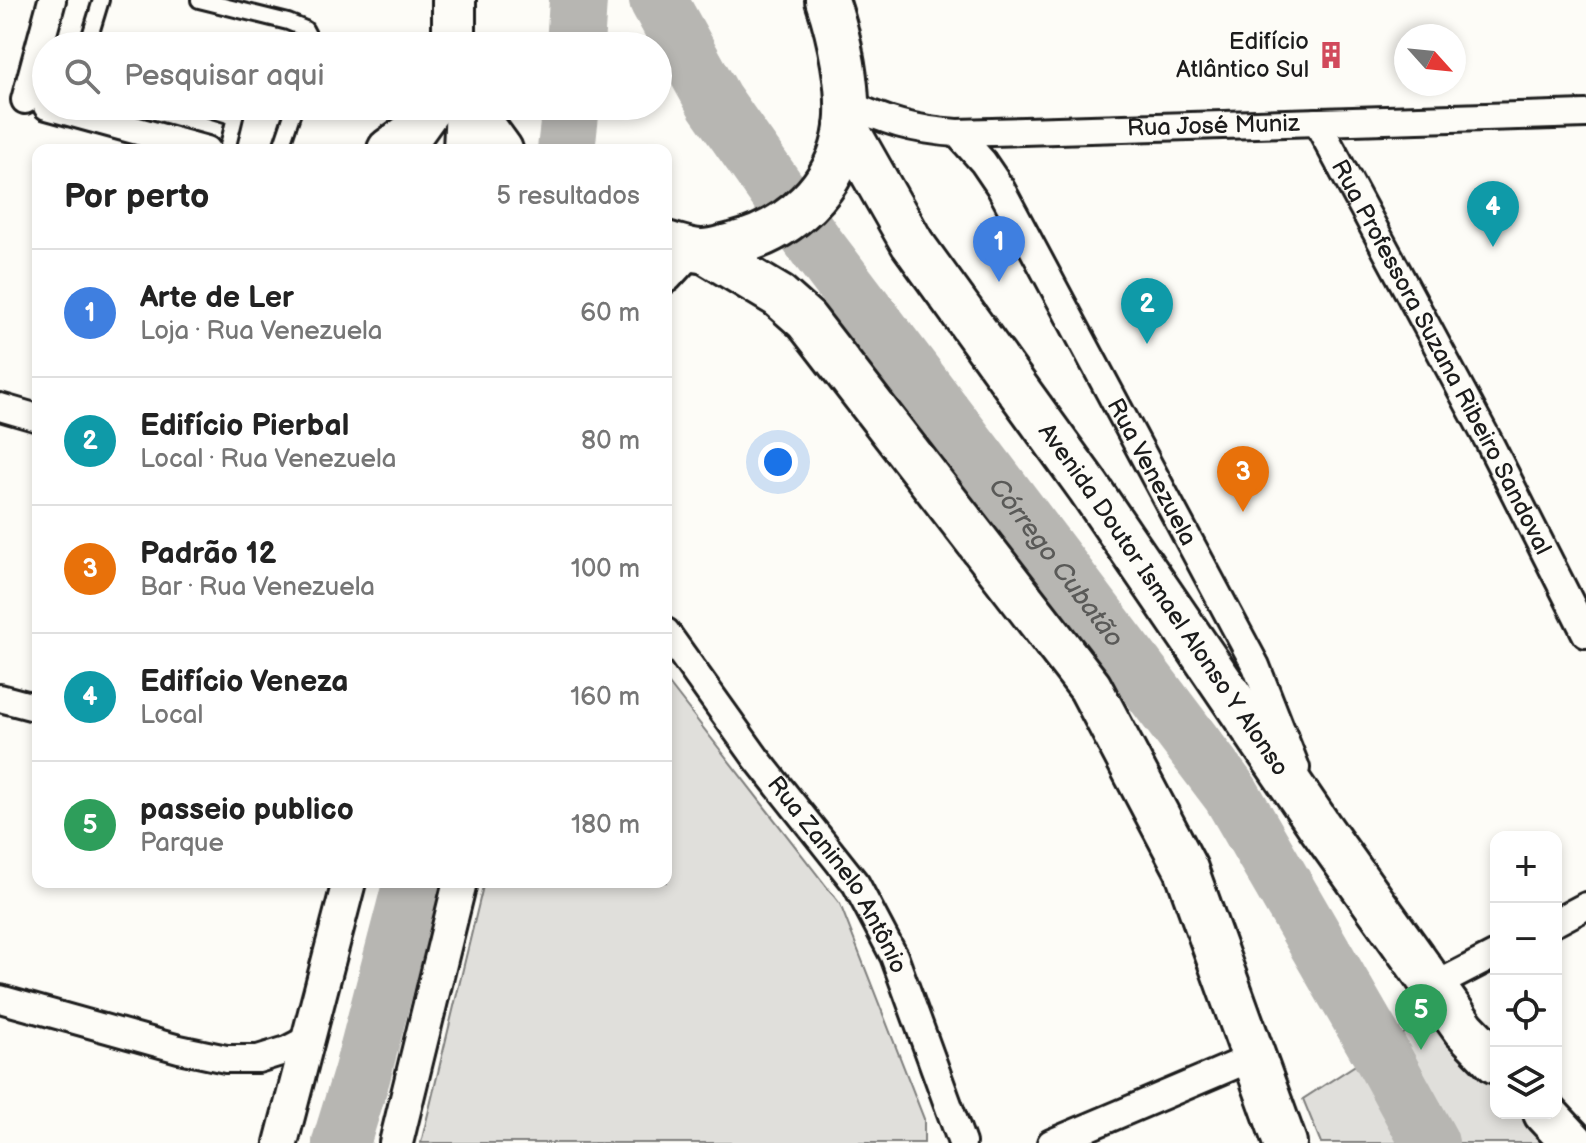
<!DOCTYPE html>
<html lang="pt">
<meta charset="utf-8">
<style>
:root{--surface:#fff;--page:#f6f6f6;--text:#222;--muted:#767676;--line:#e0e0e0;--accent:#0f766e}
body{margin:0;font-family:"Balsamiq Sans",sans-serif;background:var(--page);color:var(--text)}
.controls{position:absolute;right:24px;bottom:24px;display:grid;overflow:hidden;border-radius:16px;box-shadow:0 4px 12px #0003}
.controls button{width:72px;height:72px;display:grid;place-items:center;padding:0;border:0;border-bottom:2px solid var(--line);background:var(--surface);color:var(--text);font:40px sans-serif}
.compass{position:absolute;left:1394px;top:24px;width:72px;height:72px;border-radius:50%;background:var(--surface);box-shadow:0 4px 12px #0003;rotate:117deg}
.you{position:absolute;left:778px;top:462px;width:28px;height:28px;margin:-20px;border:6px solid #fff;border-radius:50%;background:#1a73e8;box-shadow:0 0 0 12px #1a73e833}
.badge{display:grid;place-items:center;width:52px;height:52px;border-radius:50%;background:var(--accent);color:#fff;font-size:26px;font-weight:700}
.pin{position:absolute;translate:-50% -66px;filter:drop-shadow(0 2px 4px #0008)}
.pin::after{content:'';position:absolute;top:42px;width:28px;height:24px;background:inherit;clip-path:polygon(0 0,100% 0,50% 100%)}
.list{margin:0;padding:0;list-style:none}
h2{display:flex;justify-content:space-between;align-items:center;height:104px;margin:0;padding:0 32px;font-size:34px}
h2 small{font-size:26px;font-weight:400;color:var(--muted)}
.list li{display:grid;grid-template-columns:52px 1fr auto;gap:24px;align-items:center;box-sizing:border-box;height:128px;padding:0 32px;border-top:2px solid var(--line)}
.list b{display:block;font-size:30px;white-space:nowrap}
.list p{margin:0;font-size:26px;white-space:nowrap;color:var(--muted)}
.list em{font-size:26px;font-style:normal;color:var(--muted)}
.icon{flex:none;width:44px;height:44px;fill:none;stroke:currentColor;stroke-width:2;stroke-linecap:round;stroke-linejoin:round}
.map{position:relative;flex:none;width:1586px;height:1143px;overflow:hidden}
.search{position:absolute;background:var(--surface);box-shadow:0 4px 12px #0003;left:32px;top:32px;width:640px;height:88px;display:flex;align-items:center;gap:20px;box-sizing:border-box;padding:0 28px;border-radius:44px;color:var(--muted);font-size:30px}
.panel{position:absolute;background:var(--surface);box-shadow:0 4px 12px #0003;left:32px;top:144px;width:640px;height:744px;border-radius:16px}
.map>svg:first-child{display:block}
</style>
<div class="map">
<svg width="1586" height="1143" viewBox="0 0 1586 1143">
<rect width="100%" height="100%" fill="#fdfcf7"/>
<filter id="ink" filterUnits="userSpaceOnUse"><feTurbulence type="fractalNoise" baseFrequency=".0125" numOctaves="2"/><feDisplacementMap in="SourceGraphic" scale="16" xChannelSelector="R" yChannelSelector="G"/><feConvolveMatrix kernelMatrix="1 2 1 2 8 2 1 2 1" color-interpolation-filters="sRGB"/></filter>
<g filter="url(#ink)">
<!-- green -->
<path fill="#e0dfdb" stroke="#7e7e7c" stroke-width="2" d="M 666,680 L 840,904 L 924,1119 L 924,1143 L 421,1143 L 484,882 L 666,882 Z
M 1431,1016 L 1496,1084 L 1496,1113 L 1524,1113 L 1553,1143 L 1321,1143 L 1303,1099 Z"/>
<g fill="none" stroke-linecap="round" stroke-linejoin="round">
<!-- river -->
<g stroke="#b7b6b2" stroke-width="58">
<path id="s1" d="M 658,0 L 714,101 L 817,247 L 1231,794 L 1375,1043 L 1430,1143"/>
<path d="M 575,46 L 578,0"/>
<path d="M 566,150 L 571,106"/>
<path d="M 341,1143 L 362,1074 L 412,882"/>
</g>
<!-- service casing -->
<g stroke="#1c1c1c" stroke-width="20">
<path id="service" d="M 199,0 L 288,22 L 305,29 L 314,46
M 87,46 L 101,0
M 199,106 L 235,117 L 227,150
M 280,150 L 295,106"/>
</g>
<!-- minor casing -->
<g stroke="#1c1c1c" stroke-width="32">
<g id="minor">
<path d="M 25,100 L 52,0"/>
<path id="s2" d="M 846,103 C 885,121 913,130 957,133 L 1586,114"/>
<path d="M 47,106 L 207,150"/>
<path id="s3" d="M 1317,122 L 1489,442 L 1586,634"/>
<path id="s4" d="M 957,133 L 983,162 L 1000,187 L 1256,666 L 1296,768"/>
<path d="M 0,407 L 38,418"/>
<path id="s5" d="M 666,632 L 756,758 L 856,884 L 894,956 L 962,1143"/>
<path d="M 0,698 L 38,708"/>
<path d="M 1556,922 L 1586,906"/>
<path d="M 1434,986 L 1496,954"/>
<path d="M 0,999 L 179,1049 L 226,1059 L 258,1059 L 287,1050 L 310,1038"/>
<path d="M 1051,1143 L 1254,1057"/>
</g>
</g>
<!-- tertiary casing -->
<g stroke="#1c1c1c" stroke-width="38">
<path id="tertiary" d="M 460,150 L 462,106
M 666,276 L 691,249
M 281,1143 L 349,882
M 396,1143 L 460,882"/>
</g>
<!-- primary casing -->
<g stroke="#1c1c1c" stroke-width="48">
<g id="primary">
<path d="M 454,46 L 454,0"/>
<path d="M 469,106 L 501,150"/>
<path id="s6" d="M 846,127 L 912,243 L 1089,488 L 1320,827 L 1464,1029 L 1496,1062"/>
<path d="M 389,150 L 411,134 L 431,106"/>
<path d="M 666,243 C 678,246 690,251 702,251 C 712,251 723,247 732,245 C 789,231 838,188 846,128 C 851,91 839,35 827,0"/>
<path d="M 704,251 L 779,296 L 806,320 L 1090,687 L 1186,869 L 1285,1143"/>
<path d="M 1545,1113 L 1573,1143"/>
</g>
</g>
<!-- service -->
<use href="#service" stroke="#fdfcf7" stroke-width="14"/>
<!-- minor -->
<use href="#minor" stroke="#fdfcf7" stroke-width="26"/>
<!-- tertiary -->
<use href="#tertiary" stroke="#fdfcf7" stroke-width="32"/>
<!-- primary -->
<use href="#primary" stroke="#fdfcf7" stroke-width="42"/>
</g>
</g>
<!-- icons -->
<defs>
<g id="building-bare" transform="scale(2.16)"><path d="M-4-6H4V6H1V3H-1V6H-4ZM-2.5-4.3h1.7v1.8h-1.7ZM.8-4.3h1.7v1.8H.8ZM-2.5-1h1.7V.8h-1.7ZM.8-1h1.7V.8H.8Z" fill="#d1495b" stroke="#fdfcf7" stroke-width="2.5" paint-order="stroke"/></g>
</defs>
<g fill-rule="evenodd">
<use href="#building-bare" x="1331" y="55"/>
</g>
<g text-anchor="middle" dominant-baseline="central" stroke-width="6" stroke-linejoin="round" paint-order="stroke">
<!-- poi labels -->
<g font-size="24" fill="#1c1c1c" stroke="#fdfcf7" text-anchor="end">
<text x="1309" y="41">Edifício<tspan x="1309" dy="28">Atlântico Sul</tspan></text>
</g>
<!-- street labels -->
<g font-size="24" fill="#1c1c1c" stroke="#fdfcf7">
<text stroke="none"><textPath href="#s2" startOffset="372">Rua José Muniz</textPath></text>
<text stroke="none"><textPath href="#s3" startOffset="266">Rua Professora Suzana Ribeiro Sandoval</textPath></text>
<text stroke="none"><textPath href="#s4" startOffset="392">Rua Venezuela</textPath></text>
<text stroke="none"><textPath href="#s6" startOffset="570">Avenida Doutor Ismael Alonso Y Alonso</textPath></text>
<text stroke="none"><textPath href="#s5" startOffset="298">Rua Zaninelo Antônio</textPath></text>
</g>
<!-- water labels -->
<g font-size="26" font-style="italic" fill="#5a5a58" stroke="#fdfcf7">
<text stroke="none"><textPath href="#s1" startOffset="690">Córrego Cubatão</textPath></text>
</g>
</g>
</svg>
<div class="controls">
<button>+</button>
<button>−</button>
<button><svg class="icon" aria-label="locate" viewBox="0 0 24 24"><circle cx="12" cy="12" r="6"/><path d="M12 2v4M12 18v4M2 12h4M18 12h4"/></svg></button>
<button><svg class="icon" aria-label="layers" viewBox="0 0 24 24"><path d="M12 4l9 5-9 5-9-5zM3 14l9 5 9-5"/></svg></button>
</div>
<svg class="compass" viewBox="-18 -18 36 36"><path d="M0-13l5 13h-10z" fill="#e53935"/><path d="M0 13l5-13h-10z" fill="#767676"/></svg>
<div class="you"></div>
<div class="pin badge" style="left:999px;top:282px;background:#3f7fe0">1</div>
<div class="pin badge" style="left:1147px;top:344px;background:#0f9aa8">2</div>
<div class="pin badge" style="left:1243px;top:512px;background:#e8710a">3</div>
<div class="pin badge" style="left:1493px;top:247px;background:#0f9aa8">4</div>
<div class="pin badge" style="left:1421px;top:1050px;background:#2e9e5b">5</div>
<div class="search"><svg class="icon" aria-label="search" viewBox="0 0 24 24"><circle cx="10" cy="10" r="6"/><path d="M15 15l6 6"/></svg>Pesquisar aqui</div>
<section class="panel">
<h2>Por perto<small>5 resultados</small></h2>
<ul class="list">
<li><span class="badge" style="background:#3f7fe0">1</span><div><b>Arte de Ler</b><p>Loja · Rua Venezuela</p></div><em>60 m</em></li>
<li><span class="badge" style="background:#0f9aa8">2</span><div><b>Edifício Pierbal</b><p>Local · Rua Venezuela</p></div><em>80 m</em></li>
<li><span class="badge" style="background:#e8710a">3</span><div><b>Padrão 12</b><p>Bar · Rua Venezuela</p></div><em>100 m</em></li>
<li><span class="badge" style="background:#0f9aa8">4</span><div><b>Edifício Veneza</b><p>Local</p></div><em>160 m</em></li>
<li><span class="badge" style="background:#2e9e5b">5</span><div><b>passeio publico</b><p>Parque</p></div><em>180 m</em></li>
</ul>
</section>
</div>
